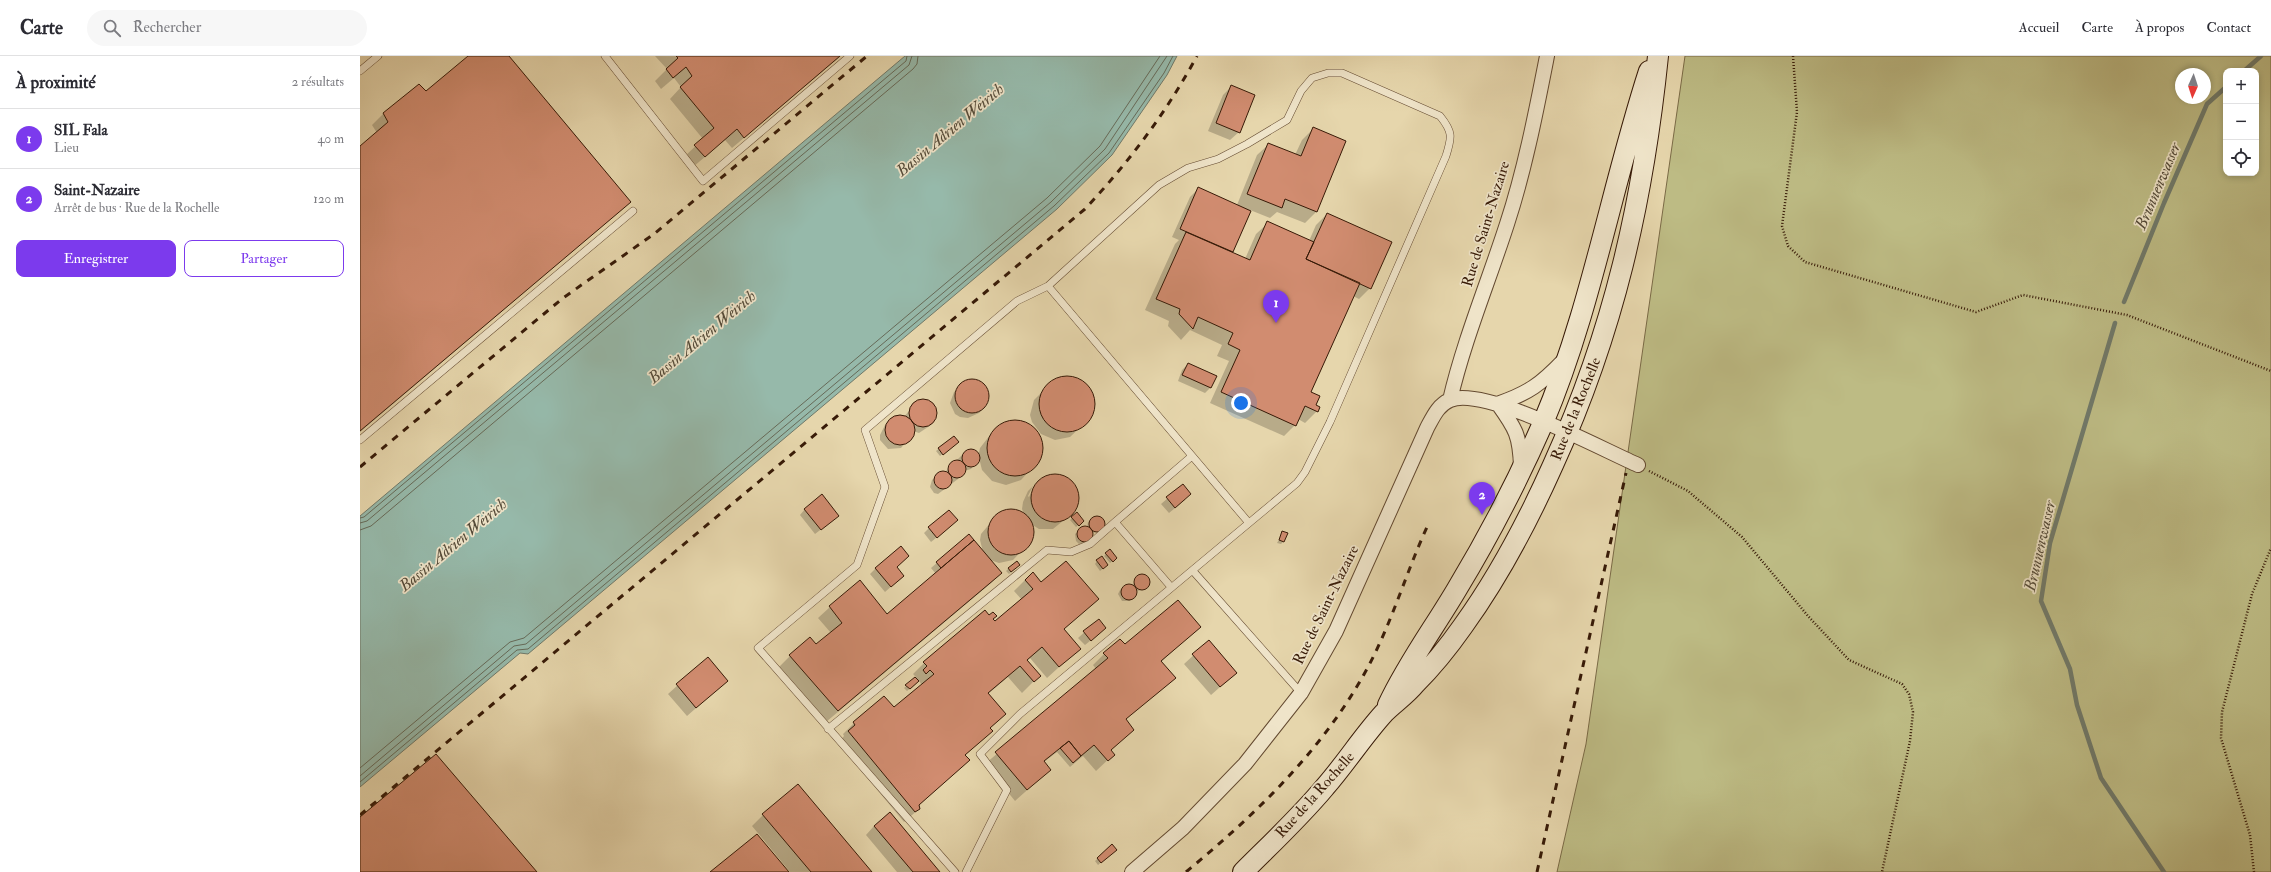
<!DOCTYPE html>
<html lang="fr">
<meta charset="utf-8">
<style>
:root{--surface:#fff;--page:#f7f7f7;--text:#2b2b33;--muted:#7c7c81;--line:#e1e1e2;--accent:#7c3aed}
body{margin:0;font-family:"IM FELL Double Pica",serif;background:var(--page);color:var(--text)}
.controls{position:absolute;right:12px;top:12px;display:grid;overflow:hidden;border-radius:8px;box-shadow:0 2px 6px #0003}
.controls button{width:36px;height:36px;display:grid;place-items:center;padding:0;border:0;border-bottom:1px solid var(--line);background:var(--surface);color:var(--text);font:20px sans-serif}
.compass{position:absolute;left:1815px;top:12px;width:36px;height:36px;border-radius:50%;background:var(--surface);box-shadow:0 2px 6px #0003;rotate:183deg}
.you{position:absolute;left:881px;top:347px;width:14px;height:14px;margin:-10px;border:3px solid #fff;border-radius:50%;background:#1a73e8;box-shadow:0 0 0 6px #1a73e833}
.badge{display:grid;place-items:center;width:26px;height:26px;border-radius:50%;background:var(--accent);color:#fff;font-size:13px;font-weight:700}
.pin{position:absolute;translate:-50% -33px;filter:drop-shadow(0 1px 2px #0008)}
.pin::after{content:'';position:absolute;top:21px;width:14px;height:12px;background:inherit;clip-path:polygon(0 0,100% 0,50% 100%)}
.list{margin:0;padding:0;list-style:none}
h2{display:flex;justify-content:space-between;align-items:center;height:52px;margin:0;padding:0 16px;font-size:17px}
h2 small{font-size:13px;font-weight:400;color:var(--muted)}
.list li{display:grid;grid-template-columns:26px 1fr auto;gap:12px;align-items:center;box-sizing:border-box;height:60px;padding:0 16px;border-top:1px solid var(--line)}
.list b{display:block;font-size:15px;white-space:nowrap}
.list p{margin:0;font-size:13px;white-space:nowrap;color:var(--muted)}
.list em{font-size:13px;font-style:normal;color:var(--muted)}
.actions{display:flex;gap:8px;padding:12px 16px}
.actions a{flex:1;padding:9px 0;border:1px solid var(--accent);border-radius:8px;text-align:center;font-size:14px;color:var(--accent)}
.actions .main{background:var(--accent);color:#fff}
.icon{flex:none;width:22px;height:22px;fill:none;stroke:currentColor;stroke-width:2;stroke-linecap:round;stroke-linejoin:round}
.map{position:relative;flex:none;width:1911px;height:816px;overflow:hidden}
header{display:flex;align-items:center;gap:24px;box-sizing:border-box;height:56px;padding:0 20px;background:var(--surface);border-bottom:1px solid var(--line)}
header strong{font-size:19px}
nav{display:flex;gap:22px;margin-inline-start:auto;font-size:14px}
.search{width:280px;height:36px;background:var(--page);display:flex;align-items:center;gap:10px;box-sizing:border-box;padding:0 14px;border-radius:22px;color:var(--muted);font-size:15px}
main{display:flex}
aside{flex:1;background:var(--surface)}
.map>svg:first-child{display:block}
</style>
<header>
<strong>Carte</strong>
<div class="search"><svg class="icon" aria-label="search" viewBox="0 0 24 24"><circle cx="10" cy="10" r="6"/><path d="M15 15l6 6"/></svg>Rechercher</div>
<nav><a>Accueil</a><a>Carte</a><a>À propos</a><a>Contact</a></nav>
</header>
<main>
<aside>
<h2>À proximité<small>2 résultats</small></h2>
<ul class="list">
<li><span class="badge">1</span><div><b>SIL Fala</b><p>Lieu</p></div><em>40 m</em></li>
<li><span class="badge">2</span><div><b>Saint-Nazaire</b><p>Arrêt de bus · Rue de la Rochelle</p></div><em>120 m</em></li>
</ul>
<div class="actions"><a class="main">Enregistrer</a><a>Partager</a></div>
</aside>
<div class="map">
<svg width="1911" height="816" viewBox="0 0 1911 816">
<rect width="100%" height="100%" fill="#e6d6ac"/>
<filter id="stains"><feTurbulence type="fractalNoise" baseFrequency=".005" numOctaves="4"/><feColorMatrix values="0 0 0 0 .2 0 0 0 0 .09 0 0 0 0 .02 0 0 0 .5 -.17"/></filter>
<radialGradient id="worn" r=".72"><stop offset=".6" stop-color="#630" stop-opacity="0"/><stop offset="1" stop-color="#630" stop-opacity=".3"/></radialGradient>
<!-- green -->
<path fill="#bdbb84" stroke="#7a6a46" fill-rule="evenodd" d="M 1325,0 L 1911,0 L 1911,816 L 1197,816 L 1226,688 ZM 1866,15 L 1896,15 L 1896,117 L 1866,117 ZM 1821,18 L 1845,18 L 1845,42 L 1821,42 Z"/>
<!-- water -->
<path fill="#96b9aa" stroke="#707969" d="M 545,0 L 817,0 L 807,19 L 752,99 L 697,153 L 168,598 L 160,597 L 0,731 L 0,460 Z"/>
<!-- shadow -->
<path fill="#0003" d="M 109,0 L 148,0 L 270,146 L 0,376 L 0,92 L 17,77 L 12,69 L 23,58 L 59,30 L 66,36 Z
M 295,0 L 481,0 L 372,92 L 365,84 L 333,111 L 324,101 L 343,83 L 310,43 L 321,31 L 314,22 L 301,33 L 295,25 L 307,13 Z
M 871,31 L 879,76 L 870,84 L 848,75 L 863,39 Z
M 953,73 L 985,86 L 956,156 L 945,167 L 917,156 L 910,162 L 890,154 L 871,197 L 885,203 L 896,178 L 908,167 L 949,185 L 956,169 L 967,158 L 1010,232 L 999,243 L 993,240 L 949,337 L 955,350 L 958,352 L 957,355 L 945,367 L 938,363 L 935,369 L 924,380 L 850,347 L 869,305 L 857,300 L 862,289 L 830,274 L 821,284 L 808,270 L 809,265 L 785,254 L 815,188 L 819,184 L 812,181 L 830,141 L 838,133 L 877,149 L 897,99 L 909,88 L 935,99 L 942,84 Z
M 828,308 L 851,331 L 845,337 L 818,325 L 822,314 Z
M 704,320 L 721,324 L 733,338 L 735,346 L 732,360 L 710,381 L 695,384 L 681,378 L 672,366 L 670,359 L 674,344 L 695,323 Z
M 610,324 L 622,327 L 626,331 L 629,340 L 625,351 L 619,357 L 608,362 L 600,361 L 595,358 L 590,347 L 594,336 Z
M 568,345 L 574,349 L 576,359 L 571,369 L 559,377 L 553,375 L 553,378 L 541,392 L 528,393 L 520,384 L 520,379 L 525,369 L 531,363 L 544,361 L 556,346 Z
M 646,366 L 661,366 L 671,370 L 678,377 L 682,396 L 680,403 L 661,424 L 646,429 L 632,425 L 622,414 L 619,402 L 611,413 L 604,415 L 598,423 L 578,438 L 574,437 L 570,431 L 572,424 L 578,418 L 585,416 L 605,396 L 613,394 L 616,396 L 618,401 L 620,392 L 630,379 Z
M 594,381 L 595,388 L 580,400 L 576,395 Z
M 690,419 L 704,420 L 716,431 L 718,443 L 717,449 L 709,460 L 693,473 L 679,473 L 671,468 L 672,484 L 653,504 L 639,507 L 630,504 L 641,517 L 630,528 L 466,666 L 419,611 L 430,600 L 456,590 L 471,577 L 458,562 L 470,551 L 527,560 L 576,518 L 571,512 L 609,479 L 623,496 L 620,484 L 621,478 L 637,459 L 654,454 L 660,455 L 665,461 L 662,453 L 663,446 L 668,435 L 673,430 L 668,440 L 669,441 L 675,428 Z
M 823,429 L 825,444 L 809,457 L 801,448 Z
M 445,453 L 472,465 L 455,478 L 440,459 Z
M 717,458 L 723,465 L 716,471 L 710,464 Z
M 737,461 L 743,465 L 742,473 L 739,476 L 731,477 L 727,486 L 719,488 L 716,485 L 715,478 L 723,471 L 727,472 L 728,466 Z
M 591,470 L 571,486 L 564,477 L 569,472 Z
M 923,476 L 923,486 L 921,488 L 917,487 Z
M 750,494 L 756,502 L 750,507 L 744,500 Z
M 737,505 L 745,511 L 740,515 L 735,508 Z
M 659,509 L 649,518 L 646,515 L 649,512 Z
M 536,511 L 543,520 L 525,536 L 510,518 L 516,512 Z
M 785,519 L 789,524 L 786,532 L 784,534 L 775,535 L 775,538 L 770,545 L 762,545 L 758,538 L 760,534 L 763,531 L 772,530 L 777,521 Z
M 665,524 L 737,543 L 703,574 L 719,593 L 687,622 L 670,602 L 667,605 L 679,620 L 662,637 L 648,621 L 628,638 L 645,658 L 629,673 L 631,675 L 605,699 L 597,715 L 558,750 L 559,753 L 544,766 L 478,687 L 484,680 L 483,678 L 494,667 L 534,653 L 562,629 L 559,625 L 547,635 L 544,632 L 556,621 L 553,618 L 564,607 L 632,563 L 635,566 L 662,544 L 654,535 Z
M 738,564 L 740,577 L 725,589 L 718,582 Z
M 839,571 L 801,606 L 814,622 L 765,664 L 773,674 L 750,695 L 753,699 L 736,715 L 723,700 L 710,711 L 697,696 L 684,706 L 690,714 L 655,745 L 625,708 L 736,613 L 733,609 L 744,598 L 765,590 Z
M 849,585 L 876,617 L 851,639 L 824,608 Z
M 348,602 L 367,625 L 327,660 L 308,638 Z
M 403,759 L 510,816 L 430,816 L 392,770 Z
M 514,770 L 579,816 L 537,816 L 506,779 Z
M 752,790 L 755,794 L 738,809 L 735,805 Z"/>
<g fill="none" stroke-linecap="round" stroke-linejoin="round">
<!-- shore -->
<path stroke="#666a58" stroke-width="1" d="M 0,462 L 4,461 L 546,5 L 547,0
M 0,467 L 7,465 L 549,9 L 552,0
M 0,474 L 11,470 L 553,13 L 557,8 L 558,0
M 0,712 L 150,586 L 164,582 L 687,142 L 740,90 L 800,0
M 0,720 L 154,590 L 166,588 L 691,146 L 745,93 L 807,0
M 0,726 L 157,594 L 168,593 L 694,150 L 749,97 L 804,17 L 813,0"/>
<!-- stream -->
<path stroke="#707969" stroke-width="4.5" d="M 1884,15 L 1901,0
M 1764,246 L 1804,147 L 1847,48 L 1866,31
M 1755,267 L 1690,487 L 1681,545 L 1710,613 L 1717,649 L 1741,722 L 1804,816"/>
</g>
<!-- building -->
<path fill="#d18c70" stroke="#371a07" d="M 108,0 L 149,0 L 271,146 L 0,375 L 0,90 L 28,66 L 23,57 L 59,28 L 66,35 Z
M 316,0 L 480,0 L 384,82 L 377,73 L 345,101 L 334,89 L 354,72 L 320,31 L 332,20 L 326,11 L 313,22 L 306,13 L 318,2 Z
M 871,29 L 895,39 L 880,77 L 856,67 Z
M 953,71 L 986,85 L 957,156 L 925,143 L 922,152 L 887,138 L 908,87 L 941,100 Z
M 838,131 L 891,155 L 873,196 L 820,173 Z
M 967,157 L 1032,186 L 1011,233 L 946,203 Z
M 907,165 L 954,186 L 946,203 L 1000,227 L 951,336 L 960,340 L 956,349 L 960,351 L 958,356 L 945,350 L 936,370 L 861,336 L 880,294 L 868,288 L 873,277 L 838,261 L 833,273 L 819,258 L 820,253 L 796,243 L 826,176 L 890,204 Z
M 828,307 L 857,320 L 851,332 L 822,319 Z
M679 348a28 28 0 1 1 56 0a28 28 0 1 1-56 0Z
M595 340a17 17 0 1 1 34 0a17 17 0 1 1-34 0Z
M549 357a14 14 0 1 1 28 0a14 14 0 1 1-28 0Z
M525 374a15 15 0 1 1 30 0a15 15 0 1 1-30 0Z
M627 392a28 28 0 1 1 56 0a28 28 0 1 1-56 0Z
M 594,380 L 599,386 L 583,399 L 578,392 Z
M602 402a9 9 0 1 1 18 0a9 9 0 1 1-18 0Z
M588 413a9 9 0 1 1 18 0a9 9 0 1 1-18 0Z
M574 424a9 9 0 1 1 18 0a9 9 0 1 1-18 0Z
M671 442a24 24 0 1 1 48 0a24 24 0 1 1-48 0Z
M 823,428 L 831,438 L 815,452 L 806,441 Z
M 462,438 L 479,460 L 461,474 L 444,453 Z
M628 476a23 23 0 1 1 46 0a23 23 0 1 1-46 0Z
M 589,454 L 598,464 L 577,482 L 568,471 Z
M 717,456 L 724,465 L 719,470 L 711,461 Z
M729 468a8 8 0 1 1 16 0a8 8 0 1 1-16 0Z
M717 478a8 8 0 1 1 16 0a8 8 0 1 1-16 0Z
M 922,475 L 928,477 L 924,486 L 919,484 Z
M 609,478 L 614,484 L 581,512 L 576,506 Z
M 614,484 L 642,517 L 478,655 L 429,599 L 450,581 L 456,588 L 482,567 L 469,550 L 500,524 L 527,558 Z
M 541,490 L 549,500 L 537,511 L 544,520 L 531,531 L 515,512 Z
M 750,493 L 757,502 L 753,506 L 745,497 Z
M 742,500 L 748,509 L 743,513 L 736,504 Z
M 657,505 L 660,509 L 651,516 L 648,512 Z
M 706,505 L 739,543 L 704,573 L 721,593 L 699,611 L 682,591 L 667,604 L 681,620 L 674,626 L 660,610 L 628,637 L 646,658 L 630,672 L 633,675 L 605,699 L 610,704 L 559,749 L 560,753 L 555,756 L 488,675 L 495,669 L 493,666 L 524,640 L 534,651 L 574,618 L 570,614 L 566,618 L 563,614 L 567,610 L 563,606 L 625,554 L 629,559 L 633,556 L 637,560 L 633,563 L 635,565 L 673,533 L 665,524 L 673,516 L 681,526 Z
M774 526a8 8 0 1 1 16 0a8 8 0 1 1-16 0Z
M761 536a8 8 0 1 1 16 0a8 8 0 1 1-16 0Z
M 818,544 L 841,571 L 801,605 L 816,622 L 766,663 L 774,674 L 751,694 L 755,699 L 748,705 L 734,689 L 721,700 L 709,685 L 684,705 L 691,714 L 667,734 L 635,696 L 748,602 L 743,597 L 760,583 L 765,588 Z
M 739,563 L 746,572 L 731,585 L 723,575 Z
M 849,584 L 877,617 L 860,631 L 832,598 Z
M 348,601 L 368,625 L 336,652 L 316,628 Z
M 555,621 L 559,625 L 550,633 L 545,629 Z
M 709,685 L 721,700 L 713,707 L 700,692 Z
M 76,698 L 177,816 L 0,816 L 0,761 Z
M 438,728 L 512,816 L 451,816 L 402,758 Z
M 530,756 L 580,816 L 553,816 L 514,770 Z
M 397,778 L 429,816 L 350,816 Z
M 752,788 L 757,794 L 741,807 L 737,802 Z"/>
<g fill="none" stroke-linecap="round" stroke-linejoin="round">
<!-- service casing -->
<g stroke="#634930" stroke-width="8">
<path id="service" d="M 245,0 L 343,125 L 490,0
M 0,15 L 18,0
M 688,230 L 889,467
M 0,384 L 273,155
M 833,515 L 941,637
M 811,531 L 755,466 L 832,400
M 468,673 L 687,494 L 711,496 L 730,488 L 755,466
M 595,816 L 398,592 L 497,509 L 525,431 L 505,374 L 657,245 L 688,230 L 799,129 L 828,112 L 858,103 L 887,88 L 927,64 L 941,35 L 952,22 L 968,17 L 982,17 L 1080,60 C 1093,76 1092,81 1086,100 L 970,366 L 945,416 L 937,427 L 889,467 L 660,658 L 620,698 L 647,734 L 606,816"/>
</g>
<!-- minor casing -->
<g stroke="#634930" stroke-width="16">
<path id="minor" d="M 1090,344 C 1104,284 1128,227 1147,168 C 1165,113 1176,56 1187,0
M 1137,348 C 1169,337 1181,328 1204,304
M 1138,348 C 1156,373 1160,380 1161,411
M 772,816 L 823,772 L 885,708 L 941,637 L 976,575 L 1067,372 C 1073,361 1078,349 1090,344 C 1125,330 1241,393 1278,409"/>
</g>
<!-- secondary casing -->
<g stroke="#371a07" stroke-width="22">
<path id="secondary" d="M 1028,649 C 1047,608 1074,572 1097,533 C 1129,480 1158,424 1183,367 C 1231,254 1251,132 1289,15
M 883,816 C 911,788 940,761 965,731 C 986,707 1003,680 1024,657 C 1034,647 1046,639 1055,628 C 1073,610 1089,590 1103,570 C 1139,520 1168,465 1193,409 C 1254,275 1283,146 1298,0"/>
</g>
<!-- path -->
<path stroke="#371a07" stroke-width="2.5" stroke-dasharray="1 2" stroke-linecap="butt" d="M 1433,0 L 1437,56 L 1422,170 L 1428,190 L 1445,206 L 1616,256 L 1663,239 L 1767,259 L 1911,315
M 1289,415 L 1328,435 L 1382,481 L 1448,560 L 1489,604 L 1542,628 L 1549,638 L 1553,656 L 1550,685 L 1522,816
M 1894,816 L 1890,779 L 1861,682 L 1862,656 L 1892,538 L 1911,492"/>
<!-- service -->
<use href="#service" stroke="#efe4c9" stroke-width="7"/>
<!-- minor -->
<use href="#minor" stroke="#efe4c9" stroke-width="14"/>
<!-- secondary -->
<use href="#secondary" stroke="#efe4c9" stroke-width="20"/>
<!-- rail -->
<path stroke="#371a07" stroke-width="3" stroke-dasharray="7 7" stroke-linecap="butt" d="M 0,411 L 203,242 L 294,178 L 507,0
M 0,759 L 725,153 C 769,106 806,57 837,0
M 826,816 C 897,757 964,693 1008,611 C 1032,566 1046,517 1067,471
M 1177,816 L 1266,417"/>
</g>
<g text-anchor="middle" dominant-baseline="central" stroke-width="3.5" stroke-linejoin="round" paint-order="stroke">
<!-- street labels -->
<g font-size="15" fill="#371a07" stroke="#efe4c9">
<text transform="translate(1126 168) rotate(-73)">Rue de Saint-Nazaire</text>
<text transform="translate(1216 353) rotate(-68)">Rue de la Rochelle</text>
<text transform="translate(966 549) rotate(-64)">Rue de Saint-Nazaire</text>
<text transform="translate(955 739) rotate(-48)">Rue de la Rochelle</text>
</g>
<!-- water labels -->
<g font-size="16" font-style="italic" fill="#544a38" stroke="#efe4c9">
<text transform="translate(590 74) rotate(-40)">Bassin Adrien Weirich</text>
<text transform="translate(1798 130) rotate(-67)">Brunnenwasser</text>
<text transform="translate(342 281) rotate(-40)">Bassin Adrien Weirich</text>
<text transform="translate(93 489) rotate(-40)">Bassin Adrien Weirich</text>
<text transform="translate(1680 490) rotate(-77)">Brunnenwasser</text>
</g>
</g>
<rect width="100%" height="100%" filter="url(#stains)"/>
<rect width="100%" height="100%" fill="url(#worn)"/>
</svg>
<div class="controls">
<button>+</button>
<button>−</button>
<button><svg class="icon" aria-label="locate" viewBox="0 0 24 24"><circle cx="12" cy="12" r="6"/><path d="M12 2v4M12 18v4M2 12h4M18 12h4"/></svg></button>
</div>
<svg class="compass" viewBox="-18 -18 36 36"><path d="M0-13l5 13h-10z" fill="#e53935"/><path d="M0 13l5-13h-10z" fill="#7c7c81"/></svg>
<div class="you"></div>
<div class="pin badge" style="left:916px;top:267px">1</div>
<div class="pin badge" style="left:1122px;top:459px">2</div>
</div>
</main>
